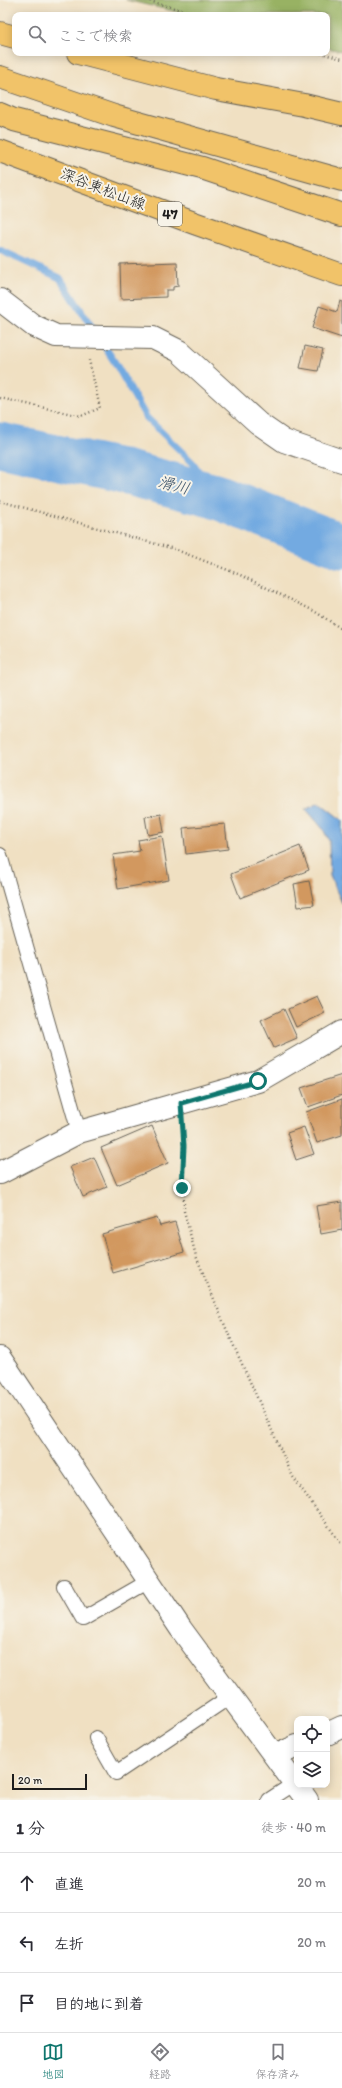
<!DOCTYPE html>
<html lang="ja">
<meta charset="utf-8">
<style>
:root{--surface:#fff;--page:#f2f2f3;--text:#2b2b33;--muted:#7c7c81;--line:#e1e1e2;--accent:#0f766e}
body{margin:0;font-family:Itim,"Klee One",sans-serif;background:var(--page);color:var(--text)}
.controls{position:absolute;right:12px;bottom:12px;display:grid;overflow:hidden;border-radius:8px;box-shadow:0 2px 10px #0003}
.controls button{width:36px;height:36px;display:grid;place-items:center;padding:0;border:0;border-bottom:1px solid var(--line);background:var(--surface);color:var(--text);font:20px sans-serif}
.scale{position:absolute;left:12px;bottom:10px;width:75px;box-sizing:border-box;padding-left:4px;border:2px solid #1c1c1c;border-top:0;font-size:11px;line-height:14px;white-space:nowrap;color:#1c1c1c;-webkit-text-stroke:3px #f7f3e8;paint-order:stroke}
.stop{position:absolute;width:12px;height:12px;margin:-9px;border:3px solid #0f766e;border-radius:50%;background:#fff}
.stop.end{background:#0f766e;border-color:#fff;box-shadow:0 1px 4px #0008}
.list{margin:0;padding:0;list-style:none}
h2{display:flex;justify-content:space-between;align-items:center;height:52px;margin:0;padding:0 16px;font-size:17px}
h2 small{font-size:13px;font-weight:400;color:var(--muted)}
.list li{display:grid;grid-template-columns:26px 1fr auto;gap:12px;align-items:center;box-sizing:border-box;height:60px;padding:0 16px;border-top:1px solid var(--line)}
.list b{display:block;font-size:15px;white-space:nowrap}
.list em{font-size:13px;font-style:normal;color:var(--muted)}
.icon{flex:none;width:22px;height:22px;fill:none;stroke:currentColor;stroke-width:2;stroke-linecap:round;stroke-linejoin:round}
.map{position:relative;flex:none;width:342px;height:1800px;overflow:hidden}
.search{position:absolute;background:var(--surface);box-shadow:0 2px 10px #0003;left:12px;right:12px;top:12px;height:44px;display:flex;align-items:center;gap:10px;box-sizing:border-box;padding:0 14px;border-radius:8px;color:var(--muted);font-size:15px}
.sheet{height:232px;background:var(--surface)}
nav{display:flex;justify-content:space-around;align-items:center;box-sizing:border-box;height:56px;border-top:1px solid var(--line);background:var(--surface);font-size:11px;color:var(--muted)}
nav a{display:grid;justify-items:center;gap:2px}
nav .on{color:var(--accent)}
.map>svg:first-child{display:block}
</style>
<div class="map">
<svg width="342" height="1800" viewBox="0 0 342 1800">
<rect width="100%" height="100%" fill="#f7f3e8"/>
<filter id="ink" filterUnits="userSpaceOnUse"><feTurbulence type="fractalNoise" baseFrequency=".025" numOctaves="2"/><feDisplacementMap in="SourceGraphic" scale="8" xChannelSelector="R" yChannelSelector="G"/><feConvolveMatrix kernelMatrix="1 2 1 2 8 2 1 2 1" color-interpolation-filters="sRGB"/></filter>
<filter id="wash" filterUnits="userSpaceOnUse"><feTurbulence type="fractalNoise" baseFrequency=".012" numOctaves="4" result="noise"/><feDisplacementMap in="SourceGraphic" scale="16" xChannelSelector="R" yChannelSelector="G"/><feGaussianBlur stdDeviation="0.9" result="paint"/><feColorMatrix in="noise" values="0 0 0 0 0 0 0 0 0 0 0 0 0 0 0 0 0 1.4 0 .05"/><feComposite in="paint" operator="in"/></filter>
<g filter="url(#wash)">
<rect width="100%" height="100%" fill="#f0e0c2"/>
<!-- forest -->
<path fill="#98b263" stroke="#5a6740" d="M 126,0 L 342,0 L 342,51 L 327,48 L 327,15 L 190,15 Z"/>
<!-- water -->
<path fill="#73aae1" stroke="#48637e" d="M 319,802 L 342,820 L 342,903 L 330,876 L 329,841 L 323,829 L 306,809 Z"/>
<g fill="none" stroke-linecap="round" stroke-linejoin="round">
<!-- stream -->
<path stroke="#73aae1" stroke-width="7" d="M 0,250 L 60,278 L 114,361 L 146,417 L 193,463 L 215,496"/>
<!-- river -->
<path stroke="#73aae1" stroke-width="45" d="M 0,445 L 116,470 L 215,496 L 342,546"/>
</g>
<g id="blocks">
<!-- building -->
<path fill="#d2985e" d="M 177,262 L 178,286 L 173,287 L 173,290 L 166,290 L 166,297 L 121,299 L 120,264 Z
M 340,301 L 342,302 L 342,338 L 312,328 L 319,306 L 337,312 Z
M 305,346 L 323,350 L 318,371 L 300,368 Z
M 161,814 L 164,832 L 148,835 L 145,817 Z
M 225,824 L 228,849 L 186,854 L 183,828 Z
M 162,836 L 169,880 L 118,889 L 113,855 L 140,851 L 138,840 Z
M 300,846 L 309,870 L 240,898 L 231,874 Z
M 309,881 L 314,905 L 298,907 L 294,884 Z
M 317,996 L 325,1013 L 296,1027 L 288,1009 Z
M 284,1009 L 297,1038 L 274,1048 L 261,1020 Z
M 342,1075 L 342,1095 L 308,1107 L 301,1088 Z
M 342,1099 L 342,1135 L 317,1143 L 306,1112 Z
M 152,1126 L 168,1163 L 117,1185 L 101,1148 Z
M 304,1127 L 314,1154 L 296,1160 L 287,1133 Z
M 94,1157 L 107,1187 L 83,1197 L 70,1167 Z
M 342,1202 L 342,1230 L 321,1234 L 316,1206 Z
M 157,1218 L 160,1226 L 175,1222 L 184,1252 L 113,1273 L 102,1234 Z"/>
</g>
</g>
<g filter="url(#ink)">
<use href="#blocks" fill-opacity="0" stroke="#666156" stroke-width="1"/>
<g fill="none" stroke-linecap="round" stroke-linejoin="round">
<!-- lane casing -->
<g stroke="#666156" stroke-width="16">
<path id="lane" d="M 0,855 L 79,1132
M 64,1586 L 83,1619 L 149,1581
M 96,1738 L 116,1773 L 231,1696
M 269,1800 L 295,1783"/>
</g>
<!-- street casing -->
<g stroke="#666156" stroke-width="24">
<path id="street" d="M 0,300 L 34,326 L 56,336 L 153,338 L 179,351 L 258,423 L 284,441 L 342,461
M 0,1173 L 79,1132 L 258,1081 L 342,1032
M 0,1358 L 181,1629 L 307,1800
M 327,1734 L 342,1727
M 275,1756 L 297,1746"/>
</g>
<!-- primary casing -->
<g stroke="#666156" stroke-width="24">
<path id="primary" d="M 0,33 L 15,37
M 78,53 L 216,89 L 304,105 L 342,114
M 0,77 L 114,116 L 342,180
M 0,114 L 14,120 L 202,168 L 342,215
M 0,151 L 194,223 L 342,275"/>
</g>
<!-- path -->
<path stroke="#666156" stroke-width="2.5" stroke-dasharray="1 3" stroke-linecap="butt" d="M 146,0 L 199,15
M 321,53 L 342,59
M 0,398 L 81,416 L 100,408 L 89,360
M 0,501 L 174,549 L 238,574 L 314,611 L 342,629
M 183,1127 L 184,1211 L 196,1256 L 228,1333 L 293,1477 L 342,1545"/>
<!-- lane -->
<use href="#lane" stroke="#fff" stroke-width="14"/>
<!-- street -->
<use href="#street" stroke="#fff" stroke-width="22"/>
<!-- primary -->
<use href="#primary" stroke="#f1c369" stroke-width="22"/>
</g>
</g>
<g fill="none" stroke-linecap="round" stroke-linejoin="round" filter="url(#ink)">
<!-- route -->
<path stroke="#0f766e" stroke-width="5" d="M 182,1188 L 184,1146 L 181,1103 L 258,1081"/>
</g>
<g text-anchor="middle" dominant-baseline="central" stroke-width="4" stroke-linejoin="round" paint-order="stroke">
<!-- shield labels -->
<rect fill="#f7f3e8" stroke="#5e5c59" stroke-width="1" x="158" y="202" width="24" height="24" rx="3"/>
<g font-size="14" font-weight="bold" fill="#1c1c1c">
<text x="170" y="214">47</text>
</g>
<!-- street labels -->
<g font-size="15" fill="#1c1c1c" stroke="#f7f3e8">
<text transform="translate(103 189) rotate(21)">深谷東松山線</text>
</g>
<!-- water labels -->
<g font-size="16" font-style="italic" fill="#3f556b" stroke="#f7f3e8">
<text transform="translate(174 485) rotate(15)">滑川</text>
</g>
</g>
</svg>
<div class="controls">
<button><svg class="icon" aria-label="locate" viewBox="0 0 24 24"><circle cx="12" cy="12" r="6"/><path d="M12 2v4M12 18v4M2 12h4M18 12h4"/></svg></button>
<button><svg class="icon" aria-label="layers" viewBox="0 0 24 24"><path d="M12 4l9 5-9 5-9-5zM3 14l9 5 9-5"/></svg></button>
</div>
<div class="scale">20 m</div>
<div class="stop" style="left:258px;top:1081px"></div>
<div class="stop end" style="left:182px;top:1188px"></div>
<div class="search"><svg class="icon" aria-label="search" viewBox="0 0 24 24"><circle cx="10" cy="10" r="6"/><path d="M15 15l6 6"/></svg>ここで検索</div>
</div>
<section class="sheet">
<h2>1 分<small>徒歩 · 40 m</small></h2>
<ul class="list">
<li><svg class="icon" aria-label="ahead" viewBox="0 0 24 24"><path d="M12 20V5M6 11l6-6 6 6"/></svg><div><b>直進</b></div><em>20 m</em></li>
<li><svg class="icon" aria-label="left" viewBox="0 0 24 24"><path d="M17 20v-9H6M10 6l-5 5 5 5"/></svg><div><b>左折</b></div><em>20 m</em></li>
<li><svg class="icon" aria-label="arrive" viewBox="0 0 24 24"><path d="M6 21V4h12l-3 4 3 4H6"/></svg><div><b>目的地に到着</b></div></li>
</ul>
</section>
<nav>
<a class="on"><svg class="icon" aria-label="map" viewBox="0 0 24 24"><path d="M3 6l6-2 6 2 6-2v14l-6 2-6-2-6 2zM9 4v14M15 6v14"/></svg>地図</a>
<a><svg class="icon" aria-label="directions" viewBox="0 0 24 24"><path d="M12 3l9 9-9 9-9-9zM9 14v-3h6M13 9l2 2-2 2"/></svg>経路</a>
<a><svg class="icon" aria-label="saved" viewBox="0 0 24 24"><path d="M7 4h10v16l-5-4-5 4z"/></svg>保存済み</a>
</nav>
